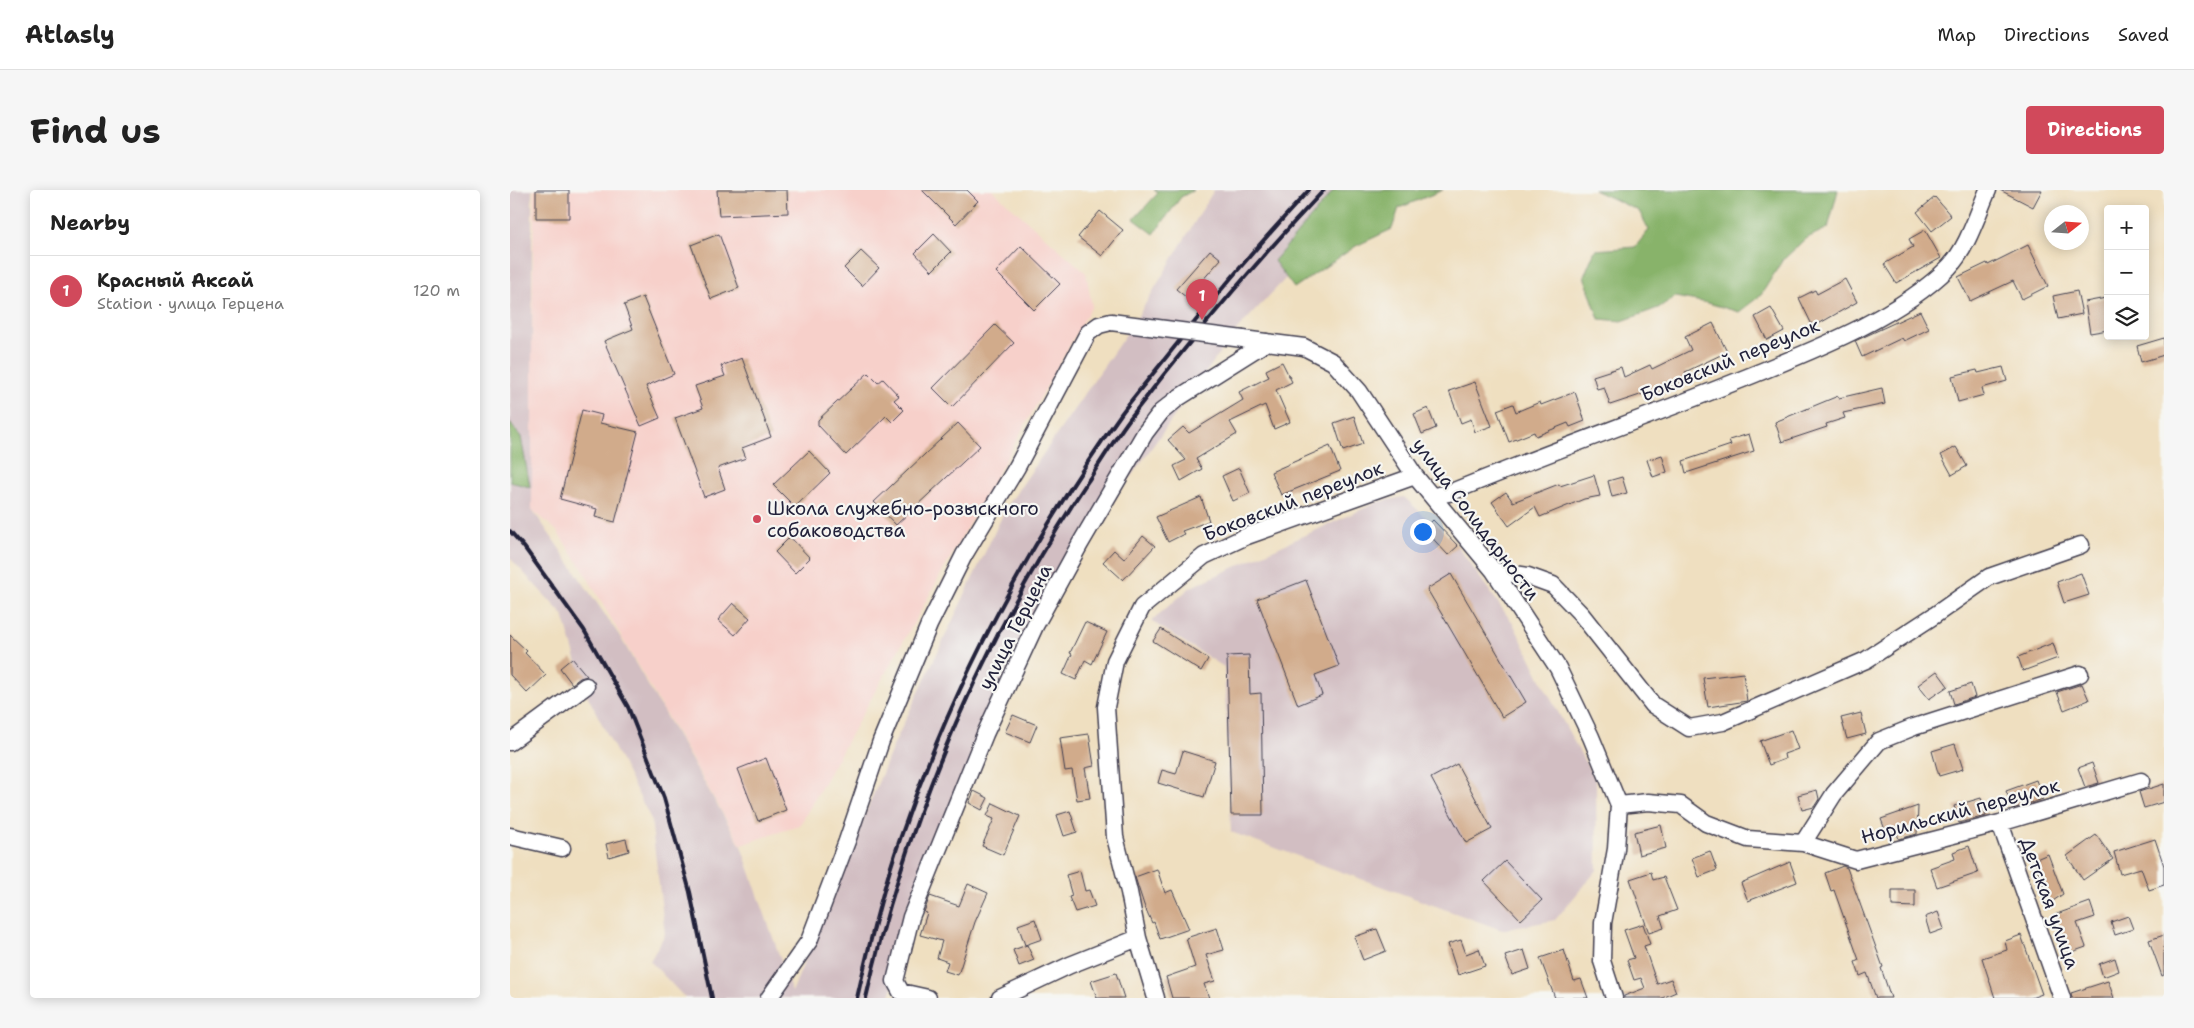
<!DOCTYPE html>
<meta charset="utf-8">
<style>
:root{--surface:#fff;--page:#f6f6f6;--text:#222;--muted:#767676;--line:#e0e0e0;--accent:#d1495b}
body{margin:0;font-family:"Shantell Sans",sans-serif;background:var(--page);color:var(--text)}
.controls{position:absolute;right:15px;top:15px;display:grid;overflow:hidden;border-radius:5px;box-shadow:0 2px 12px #0003}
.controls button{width:45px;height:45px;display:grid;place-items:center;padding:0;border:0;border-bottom:1px solid var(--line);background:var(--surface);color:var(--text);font:25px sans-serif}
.compass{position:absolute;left:1534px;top:15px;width:45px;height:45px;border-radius:50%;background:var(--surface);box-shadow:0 2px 12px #0003;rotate:73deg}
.you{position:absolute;left:912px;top:341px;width:18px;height:18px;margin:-12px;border:4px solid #fff;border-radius:50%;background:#1a73e8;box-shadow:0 0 0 8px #1a73e833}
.badge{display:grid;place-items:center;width:32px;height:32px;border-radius:50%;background:var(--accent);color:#fff;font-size:16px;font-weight:700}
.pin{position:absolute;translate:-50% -41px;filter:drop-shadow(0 1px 2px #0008)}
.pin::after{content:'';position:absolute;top:26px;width:18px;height:15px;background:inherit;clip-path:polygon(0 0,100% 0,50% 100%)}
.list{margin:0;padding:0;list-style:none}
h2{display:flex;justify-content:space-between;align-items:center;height:65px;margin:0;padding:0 20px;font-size:21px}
h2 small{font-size:16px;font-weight:400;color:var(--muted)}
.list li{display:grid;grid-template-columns:32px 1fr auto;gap:15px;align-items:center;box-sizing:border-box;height:70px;padding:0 20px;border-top:1px solid var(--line)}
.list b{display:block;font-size:19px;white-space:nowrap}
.list p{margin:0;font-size:16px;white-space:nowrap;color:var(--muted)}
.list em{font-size:16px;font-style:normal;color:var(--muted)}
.icon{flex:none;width:28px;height:28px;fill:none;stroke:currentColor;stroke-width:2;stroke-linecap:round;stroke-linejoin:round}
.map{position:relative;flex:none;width:1654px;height:808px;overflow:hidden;border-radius:5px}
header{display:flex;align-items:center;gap:30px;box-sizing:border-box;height:70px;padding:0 25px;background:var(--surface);border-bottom:1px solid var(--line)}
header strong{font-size:24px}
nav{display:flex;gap:28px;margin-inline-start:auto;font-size:18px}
.intro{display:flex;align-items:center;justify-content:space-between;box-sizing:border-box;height:120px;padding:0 30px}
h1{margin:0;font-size:35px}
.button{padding:12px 22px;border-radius:5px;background:var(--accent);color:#fff;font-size:18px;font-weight:700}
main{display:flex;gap:30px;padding:0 30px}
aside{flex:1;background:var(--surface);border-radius:5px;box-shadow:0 2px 12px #0003}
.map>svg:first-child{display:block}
</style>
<header>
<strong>Atlasly</strong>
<nav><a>Map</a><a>Directions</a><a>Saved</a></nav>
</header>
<div class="intro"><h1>Find us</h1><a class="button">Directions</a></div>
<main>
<aside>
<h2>Nearby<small></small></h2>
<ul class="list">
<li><span class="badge">1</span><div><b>Красный Аксай</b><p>Station · улица Герцена</p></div><em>120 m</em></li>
</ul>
</aside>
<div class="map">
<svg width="1654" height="808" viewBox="0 0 1654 808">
<rect width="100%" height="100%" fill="#f6f6f2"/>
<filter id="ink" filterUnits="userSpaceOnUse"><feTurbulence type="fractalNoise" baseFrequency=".02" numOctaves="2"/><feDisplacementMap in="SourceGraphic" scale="10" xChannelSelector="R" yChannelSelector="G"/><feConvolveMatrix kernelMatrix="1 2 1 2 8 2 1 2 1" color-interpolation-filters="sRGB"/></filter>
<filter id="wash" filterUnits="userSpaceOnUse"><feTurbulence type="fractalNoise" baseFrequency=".0096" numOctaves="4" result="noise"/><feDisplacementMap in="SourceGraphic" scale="20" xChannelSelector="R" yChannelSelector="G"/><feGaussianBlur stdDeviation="1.12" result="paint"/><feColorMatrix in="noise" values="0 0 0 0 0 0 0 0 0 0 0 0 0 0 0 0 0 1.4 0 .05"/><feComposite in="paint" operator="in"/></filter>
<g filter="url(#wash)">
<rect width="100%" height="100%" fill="#efdfc0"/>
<!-- built -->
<path fill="#f7d0ca" d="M 24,0 L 482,0 L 576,83 L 582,116 L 290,635 L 231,655 L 72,378 L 46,340 L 20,318 Z"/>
<!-- industrial -->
<path fill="#d2bec2" d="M 0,0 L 22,0 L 22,319 L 109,445 L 231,656 L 282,802 L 384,554 L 496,318 L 625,131 L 704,0 L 859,0 L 724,143 L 571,356 L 455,588 L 379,808 L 175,808 L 140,771 L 155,744 L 141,629 L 76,503 L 53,425 L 0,368 Z
M 894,307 L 948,357 L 1004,435 L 1035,498 L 1086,592 L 1087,680 L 1045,730 L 992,740 L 721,642 L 714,477 L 641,431 L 681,397 L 868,312 Z"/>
<!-- forest -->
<path fill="#88b36b" stroke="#556a53" d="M 644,0 L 684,0 L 671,7 L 644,44 L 624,29 L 648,3 Z
M 824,0 L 933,0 L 889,18 L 882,39 L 846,56 L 784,98 L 764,71 Z
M 1084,0 L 1328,0 L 1318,38 L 1295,49 L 1272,71 L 1251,105 L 1229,122 L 1198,113 L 1165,107 L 1148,118 L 1112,131 L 1089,129 L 1074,86 L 1085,60 L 1125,57 L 1139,40 L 1129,21 Z
M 0,233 L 11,247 L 20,297 L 0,292 Z"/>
<g id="blocks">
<!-- building -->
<path fill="#d1ab8b" d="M 26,0 L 59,0 L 59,28 L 26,28 Z
M 207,0 L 277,0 L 278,23 L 209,26 Z
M 412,0 L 457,0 L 468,11 L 446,34 Z
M 1490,0 L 1532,0 L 1523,17 Z
M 1425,7 L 1441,26 L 1422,41 L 1407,22 Z
M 590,21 L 613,40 L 592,66 L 568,47 Z
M 1415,40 L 1431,68 L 1386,93 L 1374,74 L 1403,57 L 1399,49 Z
M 209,44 L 229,98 L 201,109 L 181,55 Z
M 424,44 L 441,62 L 422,81 L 405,63 Z
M 1518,55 L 1538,96 L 1512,109 L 1503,91 L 1460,111 L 1448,87 L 1477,73 L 1478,75 Z
M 511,56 L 550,94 L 524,120 L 486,82 Z
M 700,60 L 711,69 L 677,108 L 666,99 Z
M 351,61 L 369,78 L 352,96 L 334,78 Z
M 1335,89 L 1347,112 L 1303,137 L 1289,108 L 1305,100 L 1307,104 Z
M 1567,101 L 1572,124 L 1548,129 L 1543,106 Z
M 133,107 L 164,184 L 136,196 L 150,228 L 131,236 L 94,151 L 123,139 L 114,115 Z
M 1596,108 L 1598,140 L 1580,143 L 1575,112 Z
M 1261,118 L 1274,141 L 1257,150 L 1245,127 Z
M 1410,121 L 1419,139 L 1394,151 L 1392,148 L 1352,167 L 1345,151 Z
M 1203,133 L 1217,162 L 1175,182 L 1178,188 L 1138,208 L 1136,203 L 1100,215 L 1094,197 L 1087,199 L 1083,186 L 1111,177 L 1114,187 L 1140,175 L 1142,179 L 1181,160 L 1175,147 Z
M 485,135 L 504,153 L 442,217 L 423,198 Z
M 1654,148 L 1654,165 L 1631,172 L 1627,156 Z
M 232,168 L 261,247 L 232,258 L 236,268 L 208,278 L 215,299 L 194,307 L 165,228 L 193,218 L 185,196 L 215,186 L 211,176 Z
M 772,172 L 782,192 L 766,200 L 780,232 L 764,239 L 755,215 L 720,232 L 727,244 L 686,269 L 692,279 L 671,291 L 664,276 L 676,270 L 658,250 L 673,237 L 679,243 L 733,210 L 729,202 L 759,187 L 756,180 Z
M 1493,177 L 1497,191 L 1472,198 L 1474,205 L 1448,212 L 1442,186 L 1467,180 L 1468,183 Z
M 358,183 L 368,193 L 373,189 L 389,206 L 384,210 L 394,220 L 382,232 L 376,226 L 336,265 L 308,235 L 308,230 Z
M 965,192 L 982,236 L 965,242 L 961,229 L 951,233 L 939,201 Z
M 1372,198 L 1375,214 L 1333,223 L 1335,228 L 1316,234 L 1317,237 L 1272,252 L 1265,232 L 1328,206 L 1329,208 Z
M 1065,202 L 1075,231 L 1060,237 L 1058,233 L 1026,246 L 1024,242 L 999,252 L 987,220 L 1003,214 L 1006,222 L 1030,212 L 1031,215 Z
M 918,218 L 926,238 L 912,244 L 904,224 Z
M 72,220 L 92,225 L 90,233 L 128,242 L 105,332 L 85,327 L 87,319 L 50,309 Z
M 844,226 L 853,254 L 833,261 L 824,233 Z
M 448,233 L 470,256 L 386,335 L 364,312 Z
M 1239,244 L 1244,261 L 1176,283 L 1173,271 L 1221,255 L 1219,250 Z
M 820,256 L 830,281 L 771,305 L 761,282 Z
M 1446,257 L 1457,276 L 1442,285 L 1431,265 Z
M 299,261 L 320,283 L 285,317 L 263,295 Z
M 1152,265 L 1157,282 L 1143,287 L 1137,270 Z
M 729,278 L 740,303 L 723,311 L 712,286 Z
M 1084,285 L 1090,306 L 1074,309 L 1030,327 L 1025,317 L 999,336 L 982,312 L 996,302 L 1003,312 L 1049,294 L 1050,296 Z
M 1112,287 L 1117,303 L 1102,307 L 1098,291 Z
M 691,307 L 699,331 L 672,341 L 674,344 L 658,352 L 646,327 Z
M 923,330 L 948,356 L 938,365 L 914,339 Z
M 633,346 L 645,356 L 613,390 L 593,372 L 604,360 L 614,369 Z
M 280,347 L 300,368 L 285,383 L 265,362 Z
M 1571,383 L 1579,405 L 1554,413 L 1547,392 Z
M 941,384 L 1016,512 L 992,527 L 917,399 Z
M 796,390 L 829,476 L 805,485 L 812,505 L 788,515 L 747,409 Z
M 223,413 L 240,428 L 225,445 L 208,430 Z
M 575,432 L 597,442 L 582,474 L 575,470 L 566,490 L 553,484 L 562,464 L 560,463 Z
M 651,439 L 698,469 L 691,481 L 643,451 Z
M 0,445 L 17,461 L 15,463 L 36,485 L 17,503 L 0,485 Z
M 1543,453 L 1548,468 L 1513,481 L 1508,467 Z
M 739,465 L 740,504 L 751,503 L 753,625 L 721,625 L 717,466 Z
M 62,468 L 77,486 L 70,488 L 62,494 L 50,478 Z
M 1427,481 L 1438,496 L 1419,509 L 1408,495 Z
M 1233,483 L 1237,511 L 1198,517 L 1193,488 Z
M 1461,494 L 1465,507 L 1444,514 L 1440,501 Z
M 1572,494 L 1579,510 L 1554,520 L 1547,502 Z
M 1351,523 L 1356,544 L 1337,549 L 1331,528 Z
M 503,525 L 527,535 L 520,552 L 495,542 Z
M 1281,540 L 1288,559 L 1274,564 L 1275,569 L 1259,575 L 1250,551 Z
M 579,544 L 584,576 L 575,578 L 580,608 L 567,610 L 562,580 L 555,581 L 550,548 Z
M 1445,554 L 1453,579 L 1429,586 L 1422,561 Z
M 673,561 L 705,571 L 694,607 L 648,593 L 652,580 L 666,584 Z
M 256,568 L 276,620 L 248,631 L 228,579 Z
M 1582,573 L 1589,593 L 1575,597 L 1568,578 Z
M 947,574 L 982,639 L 956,653 L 921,588 Z
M 1526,590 L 1533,609 L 1503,619 L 1496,601 Z
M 1654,594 L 1654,612 L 1634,618 L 1629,602 Z
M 1307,600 L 1309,609 L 1304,617 L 1292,620 L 1288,605 Z
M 464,601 L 478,608 L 472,620 L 459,613 Z
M 1471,608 L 1476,626 L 1449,633 L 1444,616 Z
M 483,613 L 510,626 L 493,665 L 472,656 L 484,629 L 477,626 Z
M 1408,616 L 1407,644 L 1389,649 L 1386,641 L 1377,645 L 1371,629 Z
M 560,621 L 567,642 L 554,646 L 547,625 Z
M 1151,635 L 1156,658 L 1129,665 L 1124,642 Z
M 1586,645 L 1603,669 L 1573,690 L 1557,666 Z
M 116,649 L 119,661 L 99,667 L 96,654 Z
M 1645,649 L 1654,676 L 1654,695 L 1639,700 L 1631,678 L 1610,684 L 1604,662 Z
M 1459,656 L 1468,683 L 1427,697 L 1420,678 L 1445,669 L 1443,662 Z
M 1200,661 L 1207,680 L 1189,687 L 1182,668 Z
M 1538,664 L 1553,704 L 1540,713 L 1524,670 Z
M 995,671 L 1032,710 L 1011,730 L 974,691 Z
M 1280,672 L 1287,692 L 1238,711 L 1231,693 Z
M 1333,676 L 1337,678 L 1373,777 L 1371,778 L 1381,808 L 1366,808 L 1357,783 L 1350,786 L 1345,772 L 1349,770 L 1324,700 L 1321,701 L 1315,683 Z
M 647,679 L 655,703 L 662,700 L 679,739 L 650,749 L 644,732 L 642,733 L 634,715 L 625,687 Z
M 570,681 L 575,701 L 579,700 L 585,716 L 565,722 L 559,707 L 562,706 L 556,685 Z
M 1141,682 L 1143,690 L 1154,687 L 1167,720 L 1150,726 L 1154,738 L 1139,743 L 1120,689 Z
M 458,694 L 478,703 L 465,732 L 448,785 L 435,781 L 438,772 L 427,768 L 432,751 L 410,745 L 417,723 L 414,722 L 420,706 L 449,716 Z
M 1382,700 L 1405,700 L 1405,717 L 1382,716 Z
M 1580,712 L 1585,727 L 1567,733 L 1576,757 L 1559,763 L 1544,725 Z
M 1428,722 L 1434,739 L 1420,744 L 1415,727 Z
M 1618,726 L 1623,739 L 1605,745 L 1601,732 Z
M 525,729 L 532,749 L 515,755 L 508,735 Z
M 1133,734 L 1140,754 L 1134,756 L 1147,794 L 1161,789 L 1166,802 L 1152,808 L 1114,808 L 1114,806 L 1135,798 L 1131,788 L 1124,790 L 1117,770 L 1124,768 L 1114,740 Z
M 707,738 L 714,760 L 696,765 L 705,791 L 694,794 L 699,808 L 662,808 L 656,787 L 685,777 L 676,748 Z
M 867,739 L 876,761 L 853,770 L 844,747 Z
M 1511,745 L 1532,804 L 1521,808 L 1485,808 L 1472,768 L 1497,760 L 1495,751 Z
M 1654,745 L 1654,785 L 1652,786 L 1639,750 Z
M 951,750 L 956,764 L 969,759 L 975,776 L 948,785 L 938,754 Z
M 517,755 L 524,770 L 509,776 L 503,760 Z
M 1014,760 L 1020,779 L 1002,785 L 995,766 Z
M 1054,760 L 1064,791 L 1071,789 L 1078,808 L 1045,808 L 1030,768 Z
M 1605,768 L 1609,781 L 1593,787 L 1589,774 Z
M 606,783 L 614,808 L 587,808 L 581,791 Z
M 1598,791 L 1604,808 L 1562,808 L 1561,803 Z"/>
</g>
</g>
<g filter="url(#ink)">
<use href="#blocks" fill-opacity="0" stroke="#413e4f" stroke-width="1"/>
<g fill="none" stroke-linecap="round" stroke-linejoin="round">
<!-- street casing -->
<g stroke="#413e4f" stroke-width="19">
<path id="street" d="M 733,149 L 794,157 L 823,172 L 849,201 L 905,286 L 984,381 L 1048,478 L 1081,547 L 1109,615 L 1106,659 L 1093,733 L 1092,771 L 1104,808
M 923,306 L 939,303 C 1041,261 1144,225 1245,184 C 1309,158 1390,126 1439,77 C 1458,57 1467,25 1478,0
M 984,381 L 1018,386 L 1043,395 L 1071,424 L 1143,515 L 1179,538 L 1213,532 L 1356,470 L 1425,425 L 1479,387 L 1571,355
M 0,552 L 76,496
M 1109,615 L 1138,612 L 1171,615 L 1196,633 L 1238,649 L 1293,653 L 1346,670 L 1490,633 L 1631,591
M 1490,633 L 1552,808
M 0,646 L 52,658
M 1293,653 L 1324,604 L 1369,551 L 1404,537 L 1570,484
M 259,808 L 299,751 L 337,651 L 371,551 L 419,435 L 454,365 L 507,277 L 578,143 L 589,135 L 601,132
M 418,808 L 391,802 L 385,791 L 401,727 L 475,544 L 525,436 L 570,354 L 635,243 L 651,222 L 668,208 L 757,152
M 490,808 L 560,775 L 628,748
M 646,808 L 628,748 L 619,702 L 605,647 L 596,517 L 605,471 L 632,417 L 694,366 L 737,346 L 905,286"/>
</g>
<!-- street -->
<use href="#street" stroke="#fff" stroke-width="16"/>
<!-- rail -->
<path stroke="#22223b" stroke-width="4" d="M 0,341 L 14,357 L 74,440 L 118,517 L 154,608 L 180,702 L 202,808
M 347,808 C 359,755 372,700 390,649 C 442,497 518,354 611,224 C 626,204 643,184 658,165 C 703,108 750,53 799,0
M 356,808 C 398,624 472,451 576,294 C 591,272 605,248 621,227 C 681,148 746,72 814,0"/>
<!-- street-bridge casing -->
<g stroke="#413e4f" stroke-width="19" stroke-linecap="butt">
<path id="street-bridge" d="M 601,132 L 733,149"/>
</g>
<!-- street-bridge -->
<use href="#street-bridge" stroke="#fff" stroke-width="16"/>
</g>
</g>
<!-- markers -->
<circle fill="#d1495b" stroke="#f6f6f2" stroke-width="2" cx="247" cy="329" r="5"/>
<g text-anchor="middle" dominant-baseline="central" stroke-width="4.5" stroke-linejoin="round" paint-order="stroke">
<!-- street labels -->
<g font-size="19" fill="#22223b" stroke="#f6f6f2">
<text transform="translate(1220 170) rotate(-22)">Боковский переулок</text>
<text transform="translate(783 311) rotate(-21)">Боковский переулок</text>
<text transform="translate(966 329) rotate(53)">улица Солидарности</text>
<text transform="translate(505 437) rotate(-63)">улица Герцена</text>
<text transform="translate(1450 621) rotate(-15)">Норильский переулок</text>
<text transform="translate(1540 713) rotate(70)">Детская улица</text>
</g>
<!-- poi labels -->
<g font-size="19" fill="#22223b" stroke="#f6f6f2" text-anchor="start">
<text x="257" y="318">Школа служебно-розыскного<tspan x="257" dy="22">собаководства</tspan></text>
</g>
</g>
</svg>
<div class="controls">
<button>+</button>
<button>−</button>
<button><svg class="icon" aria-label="layers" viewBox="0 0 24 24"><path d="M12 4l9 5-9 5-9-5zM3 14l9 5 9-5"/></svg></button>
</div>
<svg class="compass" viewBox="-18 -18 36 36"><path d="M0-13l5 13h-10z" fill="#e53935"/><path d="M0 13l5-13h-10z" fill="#767676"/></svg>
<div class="you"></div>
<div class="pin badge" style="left:692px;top:130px">1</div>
</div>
</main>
